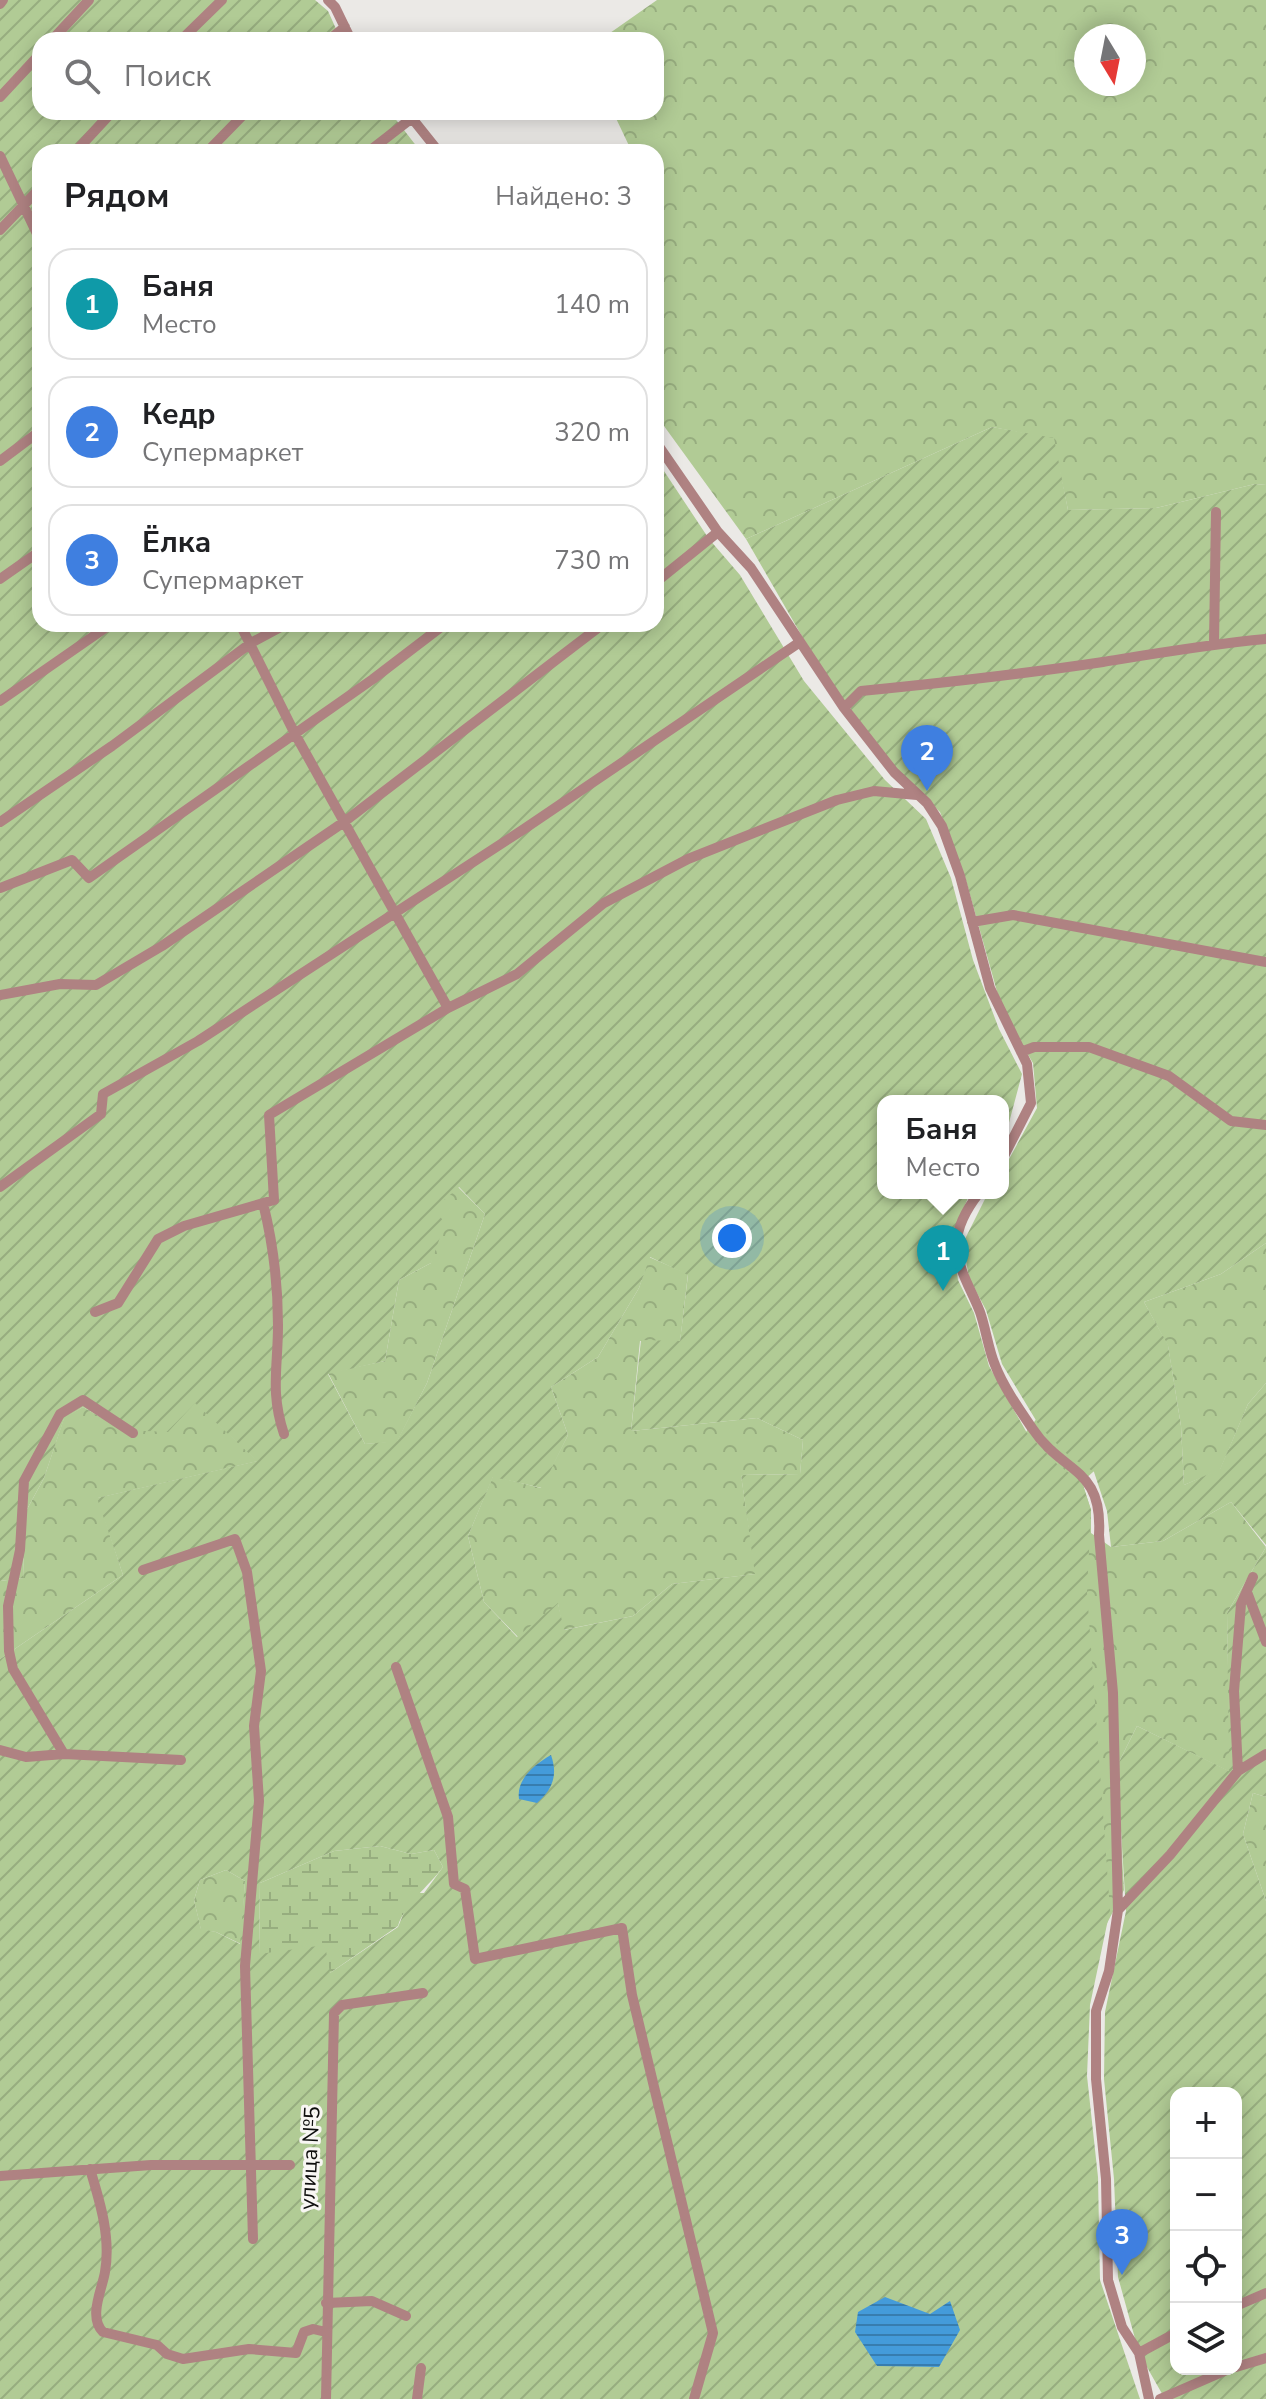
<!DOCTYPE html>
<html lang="ru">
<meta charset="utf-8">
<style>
:root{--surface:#fff;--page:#f6f6f6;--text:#202124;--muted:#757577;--line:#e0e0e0;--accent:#4a8520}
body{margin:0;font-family:"Nunito Sans",sans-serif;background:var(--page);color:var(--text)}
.controls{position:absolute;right:24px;bottom:24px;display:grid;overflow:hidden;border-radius:16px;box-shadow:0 4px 20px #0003}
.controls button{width:72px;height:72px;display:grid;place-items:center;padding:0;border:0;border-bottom:2px solid var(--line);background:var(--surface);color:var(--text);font:40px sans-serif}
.compass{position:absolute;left:1074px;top:24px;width:72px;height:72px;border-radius:50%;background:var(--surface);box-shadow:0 4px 20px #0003;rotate:170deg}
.you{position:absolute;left:732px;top:1238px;width:28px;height:28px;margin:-20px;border:6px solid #fff;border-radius:50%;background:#1a73e8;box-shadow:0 0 0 12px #1a73e833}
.badge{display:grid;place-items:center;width:52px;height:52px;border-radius:50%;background:var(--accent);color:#fff;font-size:26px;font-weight:700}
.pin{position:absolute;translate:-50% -66px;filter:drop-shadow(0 2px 4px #0008)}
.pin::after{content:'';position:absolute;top:42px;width:28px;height:24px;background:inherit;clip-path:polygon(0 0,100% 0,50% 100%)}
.popup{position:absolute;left:877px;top:1095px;width:132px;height:104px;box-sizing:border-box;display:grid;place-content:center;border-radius:16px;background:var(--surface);filter:drop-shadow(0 2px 6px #0005);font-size:26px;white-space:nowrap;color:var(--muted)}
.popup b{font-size:30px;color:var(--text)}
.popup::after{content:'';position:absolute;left:50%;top:100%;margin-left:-16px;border:16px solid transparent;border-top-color:var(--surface)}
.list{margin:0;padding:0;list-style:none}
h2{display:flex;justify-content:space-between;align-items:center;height:104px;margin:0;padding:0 32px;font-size:34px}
h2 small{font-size:26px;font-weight:400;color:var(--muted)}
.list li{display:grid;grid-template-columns:52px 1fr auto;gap:24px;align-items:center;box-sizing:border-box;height:112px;margin:0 16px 16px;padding:0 16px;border:2px solid var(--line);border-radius:24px}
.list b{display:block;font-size:30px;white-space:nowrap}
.list p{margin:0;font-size:26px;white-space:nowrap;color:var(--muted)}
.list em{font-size:26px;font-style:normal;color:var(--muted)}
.icon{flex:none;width:44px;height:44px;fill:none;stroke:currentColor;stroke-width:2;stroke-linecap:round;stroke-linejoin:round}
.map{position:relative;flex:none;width:1266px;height:2399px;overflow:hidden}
.search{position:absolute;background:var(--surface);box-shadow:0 4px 20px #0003;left:32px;top:32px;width:632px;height:88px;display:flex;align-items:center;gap:20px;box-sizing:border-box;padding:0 28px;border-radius:24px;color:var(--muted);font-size:30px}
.panel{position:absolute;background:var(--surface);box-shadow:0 4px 20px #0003;left:32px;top:144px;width:632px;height:488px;border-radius:24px}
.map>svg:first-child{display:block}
</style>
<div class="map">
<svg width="1266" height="2399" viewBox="0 0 1266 2399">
<defs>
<pattern id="forest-crowns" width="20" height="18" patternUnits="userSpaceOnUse" patternTransform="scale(2)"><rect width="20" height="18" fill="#b1cb95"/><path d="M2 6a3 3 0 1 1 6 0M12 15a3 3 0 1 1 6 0" fill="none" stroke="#97ad7f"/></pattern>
<pattern id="wetland-marsh" width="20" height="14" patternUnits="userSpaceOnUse" patternTransform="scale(2)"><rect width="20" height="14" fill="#b1cb95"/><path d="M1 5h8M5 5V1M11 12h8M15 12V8" fill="none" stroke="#97ad7f"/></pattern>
<pattern id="garden-furrows" width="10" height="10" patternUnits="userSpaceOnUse" patternTransform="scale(2)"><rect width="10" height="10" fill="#b1cb95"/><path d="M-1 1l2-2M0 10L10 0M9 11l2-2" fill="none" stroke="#97ad7f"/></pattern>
<pattern id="water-rules" width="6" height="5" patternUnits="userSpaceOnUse" patternTransform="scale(2)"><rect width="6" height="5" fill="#449bda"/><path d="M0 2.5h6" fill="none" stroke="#377daf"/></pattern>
</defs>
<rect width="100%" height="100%" fill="#ebe9e6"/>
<!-- forest -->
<path fill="url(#forest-crowns)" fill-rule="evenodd" d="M 657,0 L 1266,0 L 1266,485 L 1255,484 L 1156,508 L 1068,510 L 1053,439 L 992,427 L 746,539 L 656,415 L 656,152 L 632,152 L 613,112 L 656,112 L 656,40 L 600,40 ZM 1086,36 L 1134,36 L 1134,84 L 1086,84 Z
M 458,1187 L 485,1214 L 427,1383 L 397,1442 L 365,1444 L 328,1373 L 385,1361 L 399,1280 L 431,1263 L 433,1209 Z
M 1266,1243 L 1266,1383 L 1248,1404 L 1220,1470 L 1184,1485 L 1181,1426 L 1168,1346 L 1144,1302 L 1221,1274 Z
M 649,1257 L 688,1274 L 680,1342 L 640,1341 L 631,1431 L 757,1418 L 803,1440 L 800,1474 L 741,1475 L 756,1574 L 672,1584 L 633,1616 L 563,1630 L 558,1604 L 518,1637 L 484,1602 L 468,1536 L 493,1476 L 541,1488 L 568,1435 L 551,1387 L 598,1357 L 639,1288 Z
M 1097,1344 L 1093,1472 L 1082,1482 L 1091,1510 L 1091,1533 L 1111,1547 L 1163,1541 L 1231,1502 L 1266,1547 L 1227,1613 L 1230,1772 L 1137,1726 L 1117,1766 L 1124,1890 L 1093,1951 L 1026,1432 Z
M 195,1402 L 258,1461 L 98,1498 L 123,1575 L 0,1659 L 0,1581 L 23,1578 L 25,1513 L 44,1478 L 64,1418 L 83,1407 L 123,1430 Z
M 1253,1793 L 1266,1797 L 1266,1901 L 1243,1834 Z
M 226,1870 L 245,1881 L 241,1944 L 216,1932 L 201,1930 L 194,1900 L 200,1880 Z"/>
<!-- wetland -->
<path fill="url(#wetland-marsh)" d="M 380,1846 L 411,1854 L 434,1850 L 443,1867 C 429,1886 404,1905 398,1926 L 330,1973 L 259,1954 L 260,1883 L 334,1851 Z"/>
<!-- garden -->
<path fill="url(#garden-furrows)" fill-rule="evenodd" d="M 0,0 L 315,0 L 328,11 L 341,40 L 40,40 L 40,112 L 390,112 L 421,152 L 40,152 L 40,624 L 656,624 L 656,459 L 709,539 L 740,575 L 804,681 L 885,780 L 926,819 L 951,878 L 973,960 L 999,1029 L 1022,1074 L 1003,1145 L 1003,1101 L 883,1101 L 883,1193 L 970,1193 L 952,1237 L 958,1280 L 974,1313 L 989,1366 L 1027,1433 L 1058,1465 L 1082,1482 L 1091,1510 L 1087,1592 L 1110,1910 L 1090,2005 L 1087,2076 L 1098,2177 L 1100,2280 L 1140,2399 L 0,2399 L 0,1659 L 123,1575 L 97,1498 L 257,1461 L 195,1403 L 168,1432 L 123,1430 L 83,1407 L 64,1419 L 44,1478 L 25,1513 L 23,1578 L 0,1581 ZM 459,1187 L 485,1214 L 427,1383 L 397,1441 L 365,1444 L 328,1374 L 385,1361 L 399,1280 L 431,1263 L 445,1223 L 434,1209 ZM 650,1257 L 688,1275 L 680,1341 L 641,1340 L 631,1431 L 757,1418 L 803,1440 L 800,1474 L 741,1475 L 755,1574 L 672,1584 L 633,1616 L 564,1630 L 558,1603 L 517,1637 L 484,1602 L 468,1536 L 493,1477 L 542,1488 L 568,1435 L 551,1387 L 598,1357 L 639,1288 ZM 380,1846 L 411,1854 L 434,1850 L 443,1867 L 424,1893 L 412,1893 L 398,1927 L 330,1973 L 325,1945 L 259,1954 L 260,1883 L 334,1851 ZM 226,1870 L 245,1881 L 240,1944 L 216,1932 L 201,1929 L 194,1900 L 200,1880 Z
M 992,427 L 1054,438 L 1068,510 L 1156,508 L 1255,484 L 1266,485 L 1266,1243 L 1221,1274 L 1144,1302 L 1168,1345 L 1181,1426 L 1184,1485 L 1220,1469 L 1248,1404 L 1266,1383 L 1266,1545 L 1231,1502 L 1163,1541 L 1111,1547 L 1107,1511 L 1094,1472 L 1069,1456 L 1040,1427 L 1002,1364 L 986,1310 L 969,1278 L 963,1243 L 988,1193 L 1003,1193 L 1003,1170 L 1037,1108 L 1033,1063 L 1003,1013 L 965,877 L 940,812 L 898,772 L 822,671 L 746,539 Z
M 1266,1547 L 1266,1797 L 1253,1793 L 1243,1834 L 1266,1901 L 1266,2399 L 1165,2399 L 1139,2353 L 1118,2277 L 1114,2179 L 1104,2079 L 1105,2012 L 1126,1911 L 1117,1766 L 1137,1726 L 1229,1771 L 1227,1613 ZM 1176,2093 L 1236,2093 L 1236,2369 L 1176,2369 Z"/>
<!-- water -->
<path fill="url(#water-rules)" d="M 551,1755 C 558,1775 553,1789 537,1803 L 519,1799 C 516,1779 535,1764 551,1755 Z
M 885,2297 L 930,2314 L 950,2301 L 960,2330 L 939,2367 L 877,2366 L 855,2332 L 858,2312 Z"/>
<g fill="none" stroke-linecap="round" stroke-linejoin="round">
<!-- minor -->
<path stroke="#af8282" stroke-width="10" d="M 328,0 L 335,7 L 351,40
M 0,4 L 3,0
M 52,40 L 89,0
M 181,40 L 222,0
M 329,40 L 345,27
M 0,97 L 40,54
M 407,112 L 439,152
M 75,152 L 112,112
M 207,152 L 246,112
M 368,152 L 412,118
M 0,156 L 40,240
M 0,230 L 40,188
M 656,442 L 718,532 L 751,568 L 844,708 L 894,772 L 927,803 L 942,826 L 960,876 L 990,988 L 1027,1064 L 1031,1103 L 1003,1158
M 0,461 L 40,431
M 0,579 L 40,551
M 656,582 L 718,532
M 240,624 L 295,734 L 448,1008
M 1214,643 L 1216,512
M 0,701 L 111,624
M 844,708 L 861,691 C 942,683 1023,674 1103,662 C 1158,653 1211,644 1266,639
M 0,822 L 112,746 L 251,643 L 286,624
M 0,888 L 72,860 L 89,878 L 373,679 L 445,624
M 972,922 L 1013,915 L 1266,962
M 0,995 L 60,984 L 96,985 L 162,946 L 344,822 L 603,624
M 1021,1052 L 1034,1047 L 1089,1047 L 1169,1076 L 1231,1121 L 1266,1125
M 0,1187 L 101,1114 L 103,1094 L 198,1041 L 524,829 L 800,642
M 979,1193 C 969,1206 957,1226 957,1243 C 957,1270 971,1288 980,1312 C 986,1329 988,1348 995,1365 C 1003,1386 1019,1409 1032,1428 C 1063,1475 1103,1466 1099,1535 L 1113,1693 L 1118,1910 L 1109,1971 L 1096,2011 L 1096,2079 L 1106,2179 L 1108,2280 L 1122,2327 L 1139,2353 L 1149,2399
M 263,1203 C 273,1243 278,1284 278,1325 C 278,1368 270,1392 284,1434
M 95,1312 L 118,1303 L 158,1239 L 184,1226 L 274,1200 L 269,1115 L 448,1008 L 517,974 L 604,903 L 688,859 L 837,800 L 874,791 L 917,795
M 143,1570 L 235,1539 L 247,1572 L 261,1671 L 254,1726 L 259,1801 L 245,1966 L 253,2239
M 1247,1592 L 1266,1642
M 396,1667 L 448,1817 L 454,1884 L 465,1889 L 475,1959 L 622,1928 L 632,1995 L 713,2333 L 694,2399
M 0,1750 L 26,1757 L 64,1754 L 181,1760
M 64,1754 L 13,1669 L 9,1651 L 8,1606 L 20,1550 L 24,1481 L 60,1414 L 83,1400 L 133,1433
M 1238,1771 L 1234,1691 L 1241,1604 L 1253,1577
M 1118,1910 L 1170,1855 L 1238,1771 L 1266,1754
M 90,2169 C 100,2202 111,2237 105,2272 C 102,2290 88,2317 103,2332 L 157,2345 L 167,2354 L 183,2359 L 249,2349 L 296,2353 L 304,2332 L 313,2329 L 326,2332
M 0,2176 L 151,2165 L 290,2165
M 326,2303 L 372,2301 L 406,2316
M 1236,2306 L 1266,2293
M 1139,2353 L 1176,2333
M 1236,2367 L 1266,2358
M 326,2399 L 334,2013 L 342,2005 L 423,1993
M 417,2399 L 421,2368
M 1160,2399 L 1229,2369"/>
</g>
<g text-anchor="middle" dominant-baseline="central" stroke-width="6" stroke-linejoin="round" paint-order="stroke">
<!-- street labels -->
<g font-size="22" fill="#0e0e0d" stroke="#f8f6f3">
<text transform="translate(310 2158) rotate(-87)">улица №5</text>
</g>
</g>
</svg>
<div class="controls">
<button>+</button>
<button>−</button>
<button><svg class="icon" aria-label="locate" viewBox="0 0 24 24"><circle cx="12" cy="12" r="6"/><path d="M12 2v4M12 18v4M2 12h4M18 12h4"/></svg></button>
<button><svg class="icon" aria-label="layers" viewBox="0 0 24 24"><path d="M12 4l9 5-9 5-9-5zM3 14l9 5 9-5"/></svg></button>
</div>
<svg class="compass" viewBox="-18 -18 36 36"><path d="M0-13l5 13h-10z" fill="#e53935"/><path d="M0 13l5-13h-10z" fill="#757577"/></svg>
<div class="you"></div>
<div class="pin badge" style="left:943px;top:1291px;background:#0f9aa8">1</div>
<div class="popup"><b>Баня</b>Место</div>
<div class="pin badge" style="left:927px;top:791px;background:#3f7fe0">2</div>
<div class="pin badge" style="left:1122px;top:2275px;background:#3f7fe0">3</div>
<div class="search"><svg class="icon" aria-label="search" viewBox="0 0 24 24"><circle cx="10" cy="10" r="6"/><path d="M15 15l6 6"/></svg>Поиск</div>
<section class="panel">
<h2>Рядом<small>Найдено: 3</small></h2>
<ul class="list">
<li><span class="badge" style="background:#0f9aa8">1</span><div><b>Баня</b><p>Место</p></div><em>140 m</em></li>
<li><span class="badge" style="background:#3f7fe0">2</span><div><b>Кедр</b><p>Супермаркет</p></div><em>320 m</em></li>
<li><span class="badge" style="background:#3f7fe0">3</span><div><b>Ёлка</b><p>Супермаркет</p></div><em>730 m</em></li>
</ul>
</section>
</div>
